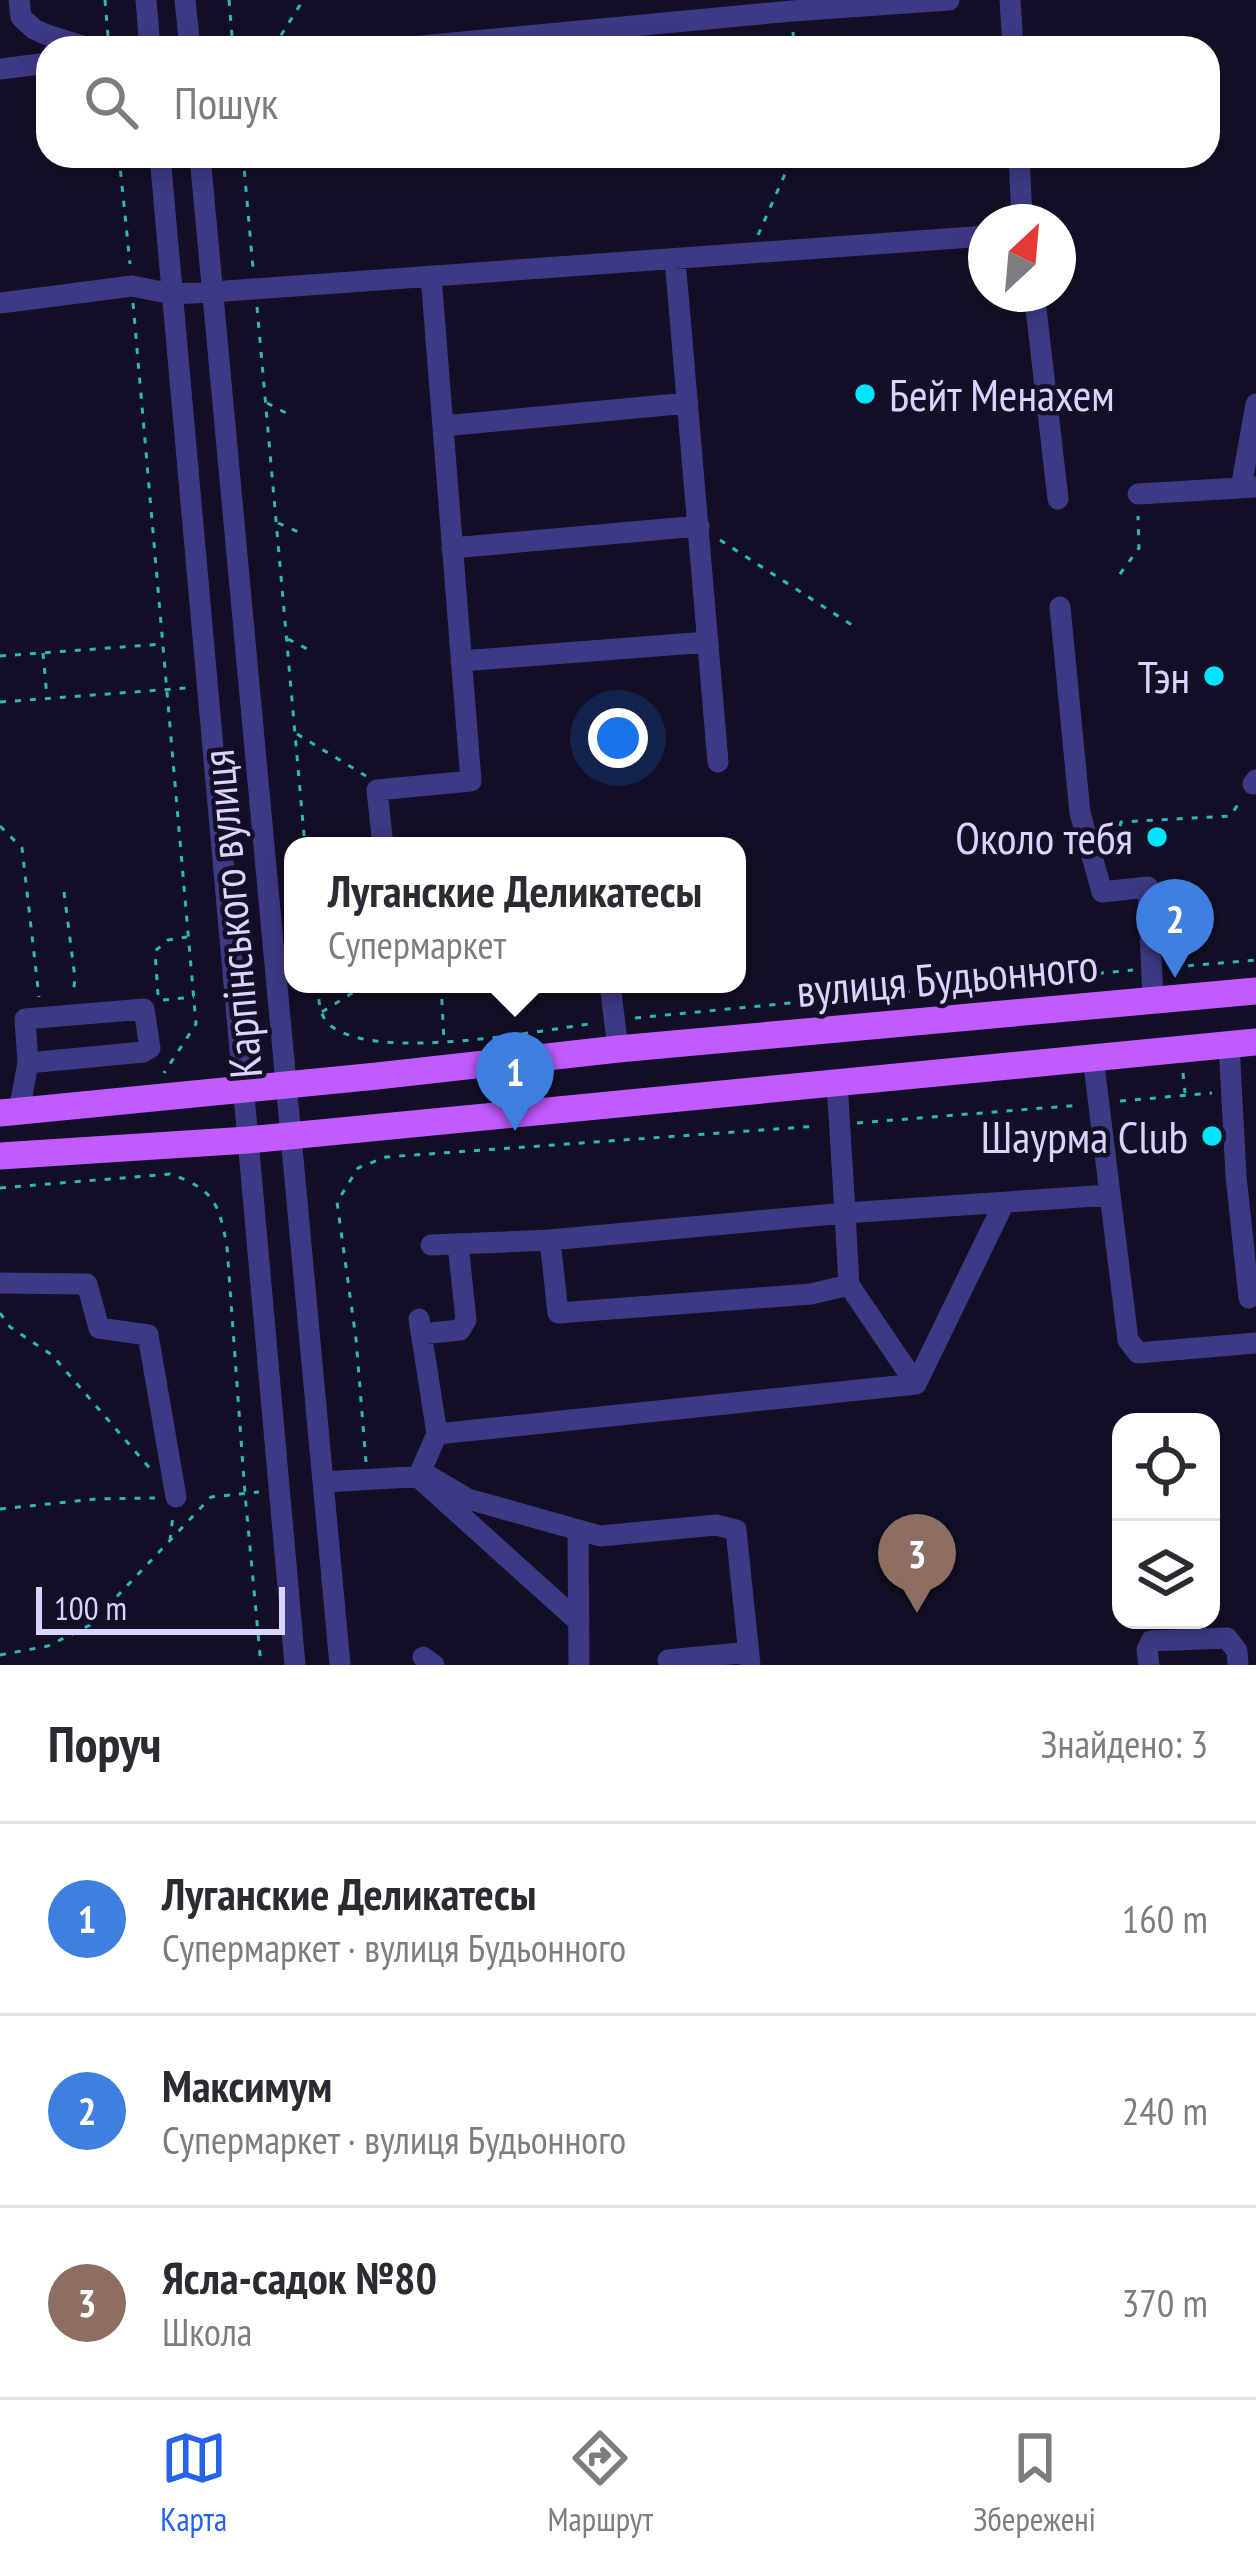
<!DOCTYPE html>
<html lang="uk">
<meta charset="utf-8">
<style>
:root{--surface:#fff;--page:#f7f7f7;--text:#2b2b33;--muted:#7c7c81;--line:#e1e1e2;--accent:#2563eb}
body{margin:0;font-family:"PT Sans Narrow",sans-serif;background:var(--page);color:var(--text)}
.controls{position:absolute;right:36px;bottom:36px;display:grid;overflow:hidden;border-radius:24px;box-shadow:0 6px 18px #0003}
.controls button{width:108px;height:108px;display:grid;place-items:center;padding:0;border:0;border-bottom:3px solid var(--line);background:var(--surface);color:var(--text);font:60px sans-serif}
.compass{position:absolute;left:968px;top:204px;width:108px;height:108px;border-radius:50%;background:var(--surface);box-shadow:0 6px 18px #0003;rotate:26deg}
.scale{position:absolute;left:36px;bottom:30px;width:249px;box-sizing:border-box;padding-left:12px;border:6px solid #d9d4ff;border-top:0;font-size:33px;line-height:42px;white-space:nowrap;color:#d9d4ff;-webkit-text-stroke:9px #130f26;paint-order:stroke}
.you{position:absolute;left:618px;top:738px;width:42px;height:42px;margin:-30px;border:9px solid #fff;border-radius:50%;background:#1a73e8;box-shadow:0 0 0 18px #1a73e833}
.badge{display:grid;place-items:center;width:78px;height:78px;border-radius:50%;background:var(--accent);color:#fff;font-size:39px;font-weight:700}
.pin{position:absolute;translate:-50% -99px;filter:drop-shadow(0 3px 6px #0008)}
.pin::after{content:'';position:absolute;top:63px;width:42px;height:36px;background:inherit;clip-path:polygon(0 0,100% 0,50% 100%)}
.popup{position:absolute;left:284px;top:837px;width:462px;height:156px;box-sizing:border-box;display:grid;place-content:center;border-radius:24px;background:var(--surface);filter:drop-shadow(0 3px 9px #0005);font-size:39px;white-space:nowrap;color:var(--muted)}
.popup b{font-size:45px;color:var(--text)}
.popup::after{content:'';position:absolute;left:50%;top:100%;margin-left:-24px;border:24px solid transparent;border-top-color:var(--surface)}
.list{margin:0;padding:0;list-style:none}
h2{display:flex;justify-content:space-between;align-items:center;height:156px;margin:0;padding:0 48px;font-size:51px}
h2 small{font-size:39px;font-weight:400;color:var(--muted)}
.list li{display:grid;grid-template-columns:78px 1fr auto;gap:36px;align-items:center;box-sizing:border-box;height:192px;padding:0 48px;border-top:3px solid var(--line)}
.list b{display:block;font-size:45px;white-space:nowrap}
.list p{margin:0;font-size:39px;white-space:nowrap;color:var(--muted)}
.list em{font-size:39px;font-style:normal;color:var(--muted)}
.icon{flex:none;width:66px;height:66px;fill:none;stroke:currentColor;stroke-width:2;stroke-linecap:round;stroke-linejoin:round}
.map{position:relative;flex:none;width:1256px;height:1665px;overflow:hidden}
.search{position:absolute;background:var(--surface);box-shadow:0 6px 18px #0003;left:36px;right:36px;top:36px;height:132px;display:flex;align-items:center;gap:30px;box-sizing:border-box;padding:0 42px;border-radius:36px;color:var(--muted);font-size:45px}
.sheet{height:732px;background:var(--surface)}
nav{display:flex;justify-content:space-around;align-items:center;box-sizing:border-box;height:168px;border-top:3px solid var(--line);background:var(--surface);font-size:33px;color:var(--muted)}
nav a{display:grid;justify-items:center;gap:6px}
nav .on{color:var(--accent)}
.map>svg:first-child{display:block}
</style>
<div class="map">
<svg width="1256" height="1665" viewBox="0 0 1256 1665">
<rect width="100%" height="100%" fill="#130f26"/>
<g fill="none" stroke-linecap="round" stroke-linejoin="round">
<!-- path -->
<path stroke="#2fb8b0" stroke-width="3" stroke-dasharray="6 9" stroke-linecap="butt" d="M 105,0 L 109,48
M 229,0 L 233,48
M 793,32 L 794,48
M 273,48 L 300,5 L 301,0
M 119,156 L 130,264
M 243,156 L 253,268
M 758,235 L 793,156
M 133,303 L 196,1024 L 164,1073
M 257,307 L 305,846
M 267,403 L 288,414
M 278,523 L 303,534
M 720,540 L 855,627
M 1120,574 L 1139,548 L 1138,516
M 288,639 L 313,652
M 43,653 L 47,697
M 0,656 L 163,644
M 0,702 L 187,688
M 297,734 L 366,776
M 0,826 L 22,848 L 39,997
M 1112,855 L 1121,822 L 1230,816 L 1242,799
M 64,892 L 75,978 L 73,995
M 1173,967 L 1256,960
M 318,984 C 319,1000 318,1015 331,1026 C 378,1062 537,1031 596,1023
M 441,984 L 444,1041
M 158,995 L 155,951 L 168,940 L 187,937
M 163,1000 L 194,997
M 322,1012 L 357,990 L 360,984
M 635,1018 L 1133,970
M 1183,1073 L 1185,1093
M 1120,1101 L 1212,1093
M 857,1123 L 1081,1105
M 0,1188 L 170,1174 C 214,1189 219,1203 227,1247 L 245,1494 L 261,1665
M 0,1313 L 10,1327 L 52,1355 L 153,1472
M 366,1462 L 356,1339 L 337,1202 L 358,1168 L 386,1157 L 818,1126
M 0,1509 L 96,1499 L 155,1498
M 170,1541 L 173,1515
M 0,1655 L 48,1646 L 90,1625 L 211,1497 L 259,1492"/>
<!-- minor -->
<path stroke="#3d3a85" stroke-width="21" d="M 19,0 L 21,17 L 34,29 L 47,35 L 89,48
M 146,0 L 150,48
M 185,0 L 190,48
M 1010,0 L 1013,48
M 399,48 L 792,11 L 949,0
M 0,69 L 48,63
M 160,156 L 295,1665
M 200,156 L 340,1665
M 1016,222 L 1022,218 L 1019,156
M 675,259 L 718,762
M 1029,294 L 1035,300 L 1058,499
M 0,303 L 132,286 L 172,294 L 212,292 L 986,236
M 443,426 L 688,403
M 1241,488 L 1256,404
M 1138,494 L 1256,487
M 452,548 L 699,526
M 1060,607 L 1080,813 L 1102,892 L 1148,887 L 1153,1000
M 461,661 L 708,642
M 1253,784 L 1256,780
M 383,846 L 377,790 L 471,781 L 431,276
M 610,984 L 618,1049
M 1229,1044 L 1236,1176 L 1249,1298
M 1093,1057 L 1128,1340 L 1138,1353 L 1256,1343
M 837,1082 L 845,1213 L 550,1240 L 558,1313 L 811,1294 L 849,1285
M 19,1111 L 28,1063 L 143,1052 L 150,1048 L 144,1009 L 25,1019 L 28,1063
M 431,1245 L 550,1240
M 0,1283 L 87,1284 L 99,1328 L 148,1335 L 176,1497
M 419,1319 L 437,1434 L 418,1477 L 579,1622
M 421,1334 L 460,1330 L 466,1320 L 458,1244
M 916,1384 L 849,1285 L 845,1213 L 1110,1195
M 916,1384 L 1004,1203
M 437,1434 L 916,1384
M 323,1482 L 429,1476 L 468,1499 L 600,1536 L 716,1525 L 736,1530 L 750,1665
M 578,1532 L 579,1665
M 423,1657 L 434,1665
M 668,1660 L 749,1652
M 1149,1665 L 1147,1650 L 1151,1641 L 1227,1638 L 1237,1651 L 1238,1665"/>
<!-- major -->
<path stroke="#c25bff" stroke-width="27" d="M 0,1113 L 377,1076 L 618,1049 L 1256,991
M 0,1156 L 248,1140 L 1256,1042"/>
</g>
<!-- markers -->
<g fill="#00e5ff" stroke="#130f26" stroke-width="4.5">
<circle cx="865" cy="394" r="12"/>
<circle cx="1214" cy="676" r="12"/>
<circle cx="1157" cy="837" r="12"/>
<circle cx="1212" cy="1136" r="12"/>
</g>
<g text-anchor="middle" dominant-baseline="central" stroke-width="9" stroke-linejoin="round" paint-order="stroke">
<!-- poi labels -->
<g font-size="45" fill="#d9d4ff" stroke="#130f26" text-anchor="end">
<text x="889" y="394" text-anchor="start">Бейт Менахем</text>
<text x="1190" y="676">Тэн</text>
<text x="1133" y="837">Около тебя</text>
<text x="1188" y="1136">Шаурма Club</text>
</g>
<!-- street labels -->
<g font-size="45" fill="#d9d4ff" stroke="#130f26">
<text transform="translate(231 914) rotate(-95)">Карпінського вулиця</text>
<text transform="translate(947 977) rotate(-5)">вулиця Будьонного</text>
</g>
</g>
</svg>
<div class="controls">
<button><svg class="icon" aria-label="locate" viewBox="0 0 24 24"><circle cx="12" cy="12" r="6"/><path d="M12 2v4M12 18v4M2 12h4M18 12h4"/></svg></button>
<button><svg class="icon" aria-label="layers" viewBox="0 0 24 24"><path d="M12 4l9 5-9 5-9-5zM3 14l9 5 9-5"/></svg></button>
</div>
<svg class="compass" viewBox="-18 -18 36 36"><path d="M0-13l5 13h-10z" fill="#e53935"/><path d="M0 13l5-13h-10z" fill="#7c7c81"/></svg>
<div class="scale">100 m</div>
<div class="you"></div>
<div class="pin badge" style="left:515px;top:1131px;background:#3f7fe0">1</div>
<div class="popup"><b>Луганские Деликатесы</b>Супермаркет</div>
<div class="pin badge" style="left:1175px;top:978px;background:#3f7fe0">2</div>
<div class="pin badge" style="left:917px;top:1613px;background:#8d6e63">3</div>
<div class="search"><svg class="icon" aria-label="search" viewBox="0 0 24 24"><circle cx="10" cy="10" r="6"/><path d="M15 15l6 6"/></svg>Пошук</div>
</div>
<section class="sheet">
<h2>Поруч<small>Знайдено: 3</small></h2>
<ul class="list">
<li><span class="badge" style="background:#3f7fe0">1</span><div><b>Луганские Деликатесы</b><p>Супермаркет · вулиця Будьонного</p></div><em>160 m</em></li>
<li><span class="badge" style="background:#3f7fe0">2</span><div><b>Максимум</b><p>Супермаркет · вулиця Будьонного</p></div><em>240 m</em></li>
<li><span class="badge" style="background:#8d6e63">3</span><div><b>Ясла-садок №80</b><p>Школа</p></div><em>370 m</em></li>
</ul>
</section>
<nav>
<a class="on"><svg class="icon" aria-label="map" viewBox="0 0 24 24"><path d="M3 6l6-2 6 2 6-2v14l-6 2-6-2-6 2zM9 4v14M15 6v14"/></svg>Карта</a>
<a><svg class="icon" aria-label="directions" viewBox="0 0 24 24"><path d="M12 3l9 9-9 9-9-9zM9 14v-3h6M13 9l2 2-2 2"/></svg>Маршрут</a>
<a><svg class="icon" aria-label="saved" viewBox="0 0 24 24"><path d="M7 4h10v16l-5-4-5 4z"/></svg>Збережені</a>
</nav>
